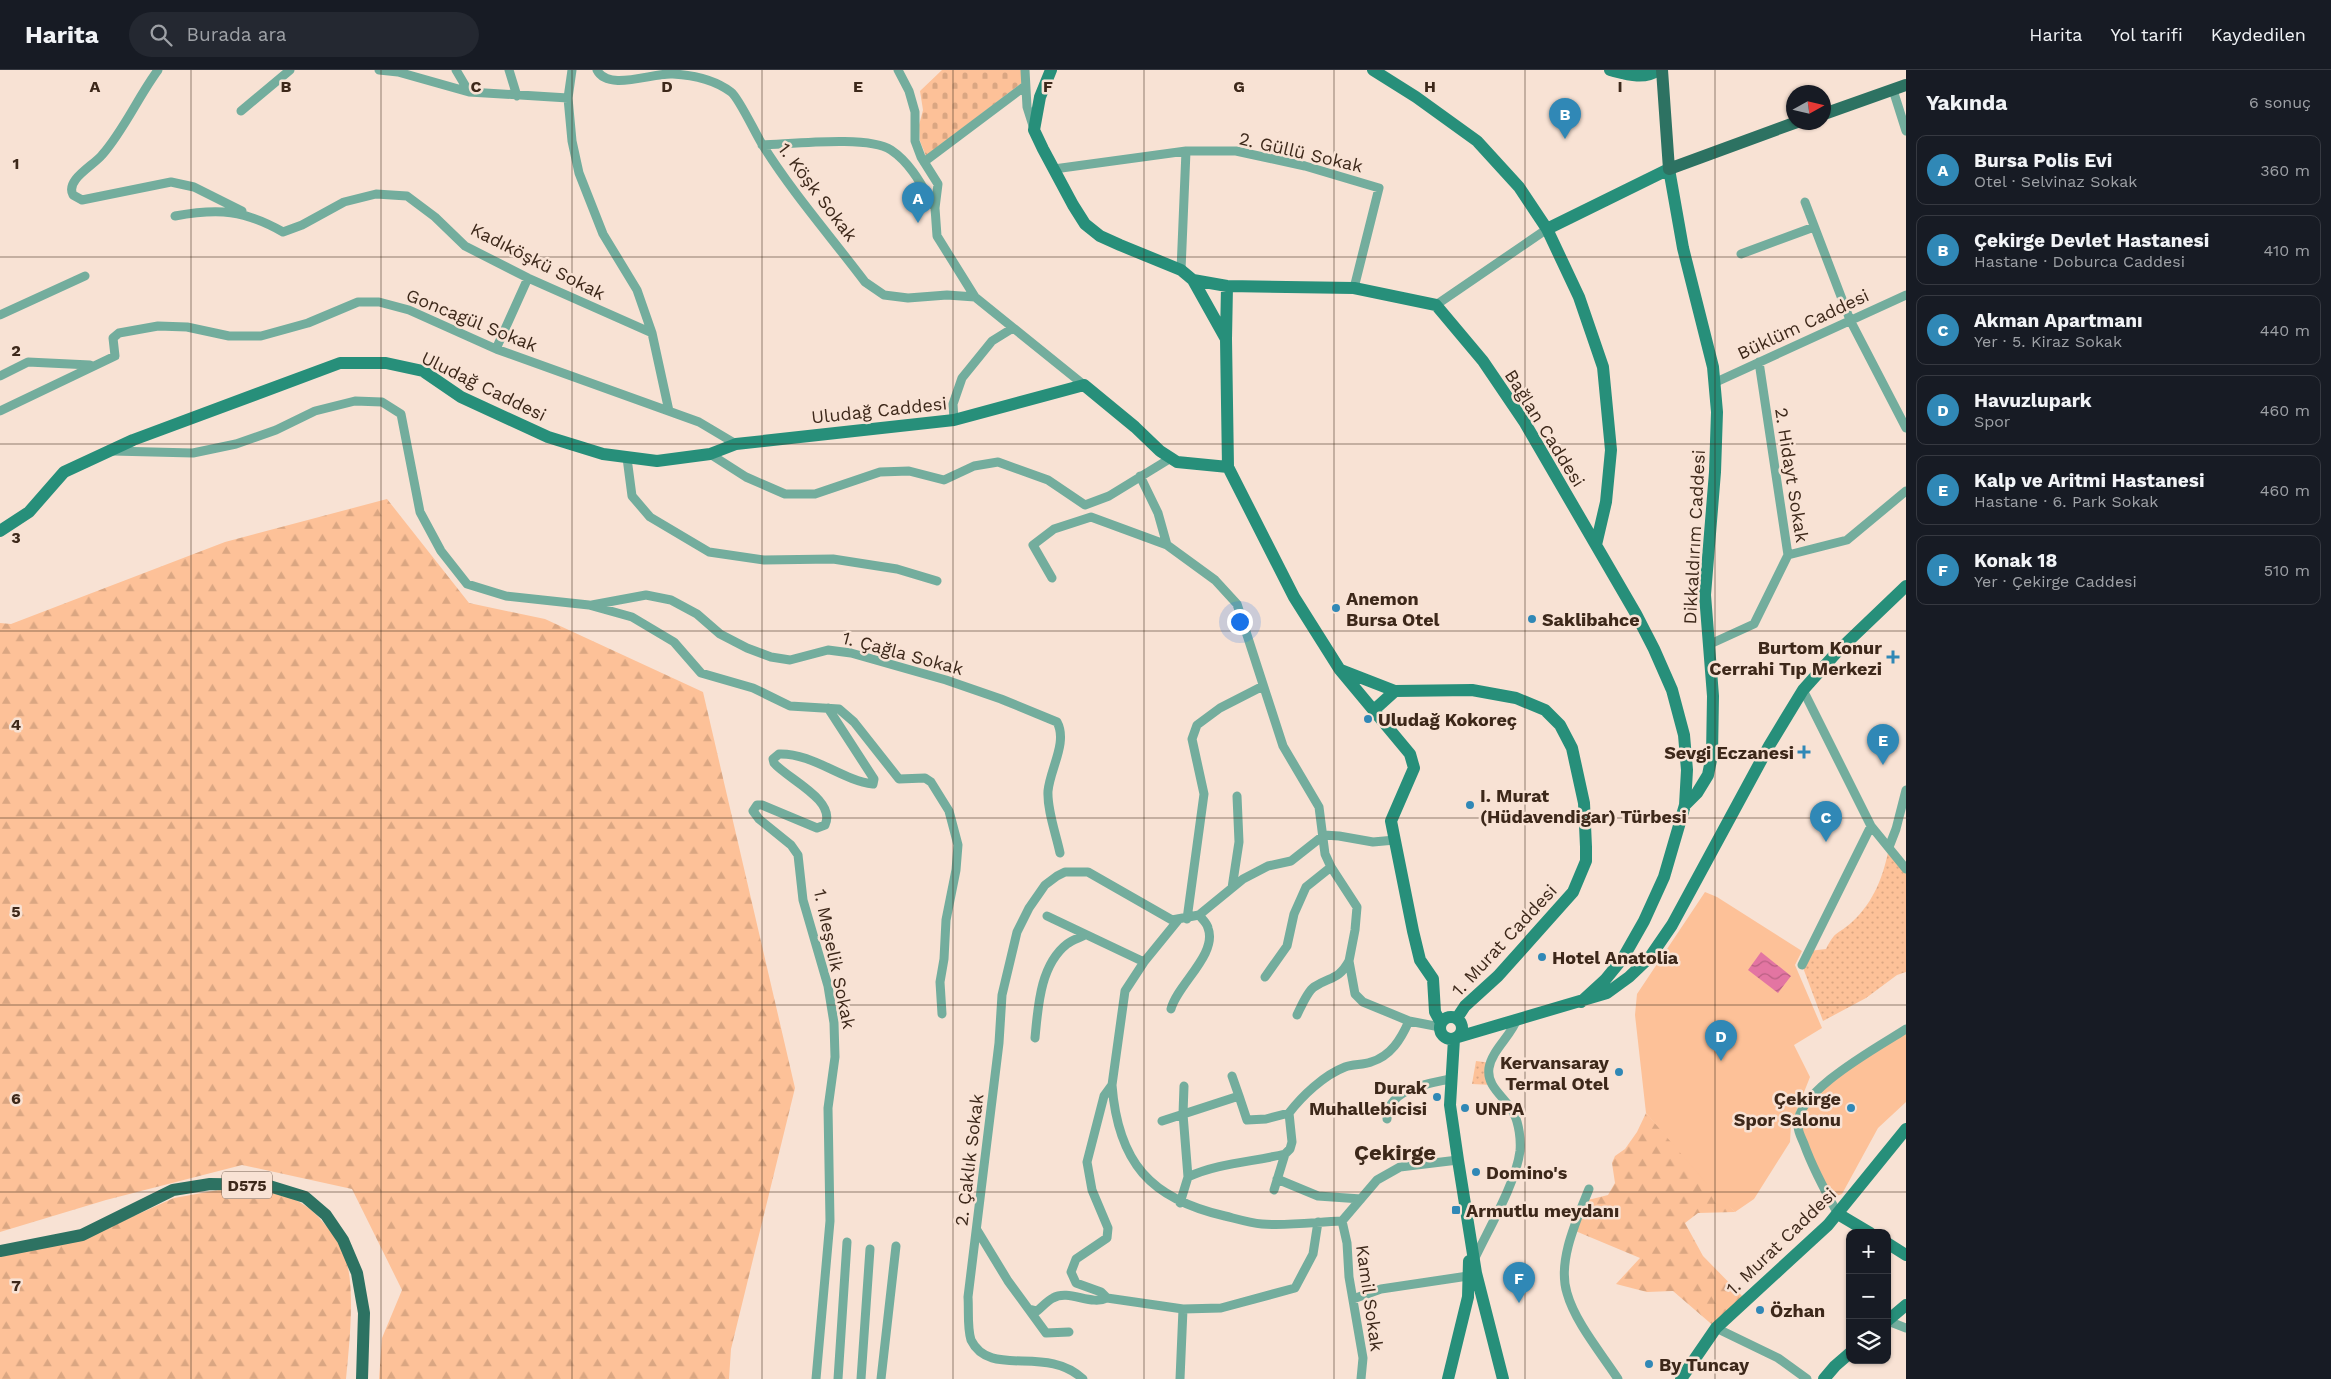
<!DOCTYPE html>
<html lang="tr">
<meta charset="utf-8">
<style>
:root{--surface:#171b24;--page:#242831;--text:#f1f3f6;--muted:#9ea1a6;--line:#363941;--accent:#3088b6}
body{margin:0;font-family:"Work Sans",sans-serif;background:var(--page);color:var(--text)}
.controls{position:absolute;right:15px;bottom:15px;display:grid;overflow:hidden;border-radius:10px;box-shadow:0 1px 4px #0004}
.controls button{width:45px;height:45px;display:grid;place-items:center;padding:0;border:0;border-bottom:1px solid var(--line);background:var(--surface);color:var(--text);font:25px sans-serif}
.compass{position:absolute;left:1786px;top:15px;width:45px;height:45px;border-radius:50%;background:var(--surface);box-shadow:0 1px 4px #0004;rotate:82deg}
.you{position:absolute;left:1239px;top:551px;width:18px;height:18px;margin:-12px;border:4px solid #fff;border-radius:50%;background:#1a73e8;box-shadow:0 0 0 8px #1a73e833}
.badge{display:grid;place-items:center;width:32px;height:32px;border-radius:50%;background:var(--accent);color:#fff;font-size:16px;font-weight:700}
.pin{position:absolute;translate:-50% -41px;filter:drop-shadow(0 1px 2px #0008)}
.pin::after{content:'';position:absolute;top:26px;width:18px;height:15px;background:inherit;clip-path:polygon(0 0,100% 0,50% 100%)}
.list{margin:0;padding:0;list-style:none}
h2{display:flex;justify-content:space-between;align-items:center;height:65px;margin:0;padding:0 20px;font-size:21px}
h2 small{font-size:16px;font-weight:400;color:var(--muted)}
.list li{display:grid;grid-template-columns:32px 1fr auto;gap:15px;align-items:center;box-sizing:border-box;height:70px;margin:0 10px 10px;padding:0 10px;border:1px solid var(--line);border-radius:10px}
.list b{display:block;font-size:19px;white-space:nowrap}
.list p{margin:0;font-size:16px;white-space:nowrap;color:var(--muted)}
.list em{font-size:16px;font-style:normal;color:var(--muted)}
.icon{flex:none;width:28px;height:28px;fill:none;stroke:currentColor;stroke-width:2;stroke-linecap:round;stroke-linejoin:round}
.map{position:relative;flex:none;width:1906px;height:1309px;overflow:hidden}
header{display:flex;align-items:center;gap:30px;box-sizing:border-box;height:70px;padding:0 25px;background:var(--surface);border-bottom:1px solid var(--line)}
header strong{font-size:24px}
nav{display:flex;gap:28px;margin-inline-start:auto;font-size:18px}
.search{width:350px;height:45px;background:var(--page);display:flex;align-items:center;gap:12px;box-sizing:border-box;padding:0 18px;border-radius:28px;color:var(--muted);font-size:19px}
main{display:flex}
aside{flex:1;background:var(--surface)}
.map>svg:first-child{display:block}
</style>
<header>
<strong>Harita</strong>
<div class="search"><svg class="icon" aria-label="search" viewBox="0 0 24 24"><circle cx="10" cy="10" r="6"/><path d="M15 15l6 6"/></svg>Burada ara</div>
<nav><a>Harita</a><a>Yol tarifi</a><a>Kaydedilen</a></nav>
</header>
<main>
<div class="map">
<svg width="1906" height="1309" viewBox="0 0 1906 1309">
<defs>
<pattern id="grass-dots" width="8" height="8" patternUnits="userSpaceOnUse" patternTransform="scale(1.25)"><rect width="8" height="8" fill="#fdc198"/><path d="M2 2h.1M6 6h.1" fill="none" stroke="#daa682" stroke-width="1.8" stroke-linecap="round"/></pattern>
<pattern id="forest-firs" width="22" height="20" patternUnits="userSpaceOnUse" patternTransform="scale(1.25)"><rect width="22" height="20" fill="#fdc198"/><path d="M5 1l3.5 6h-7zM16 11l3.5 6h-7z" fill="#daa682"/></pattern>
<pattern id="cemetery-stones" width="16" height="16" patternUnits="userSpaceOnUse" patternTransform="scale(1.25)"><rect width="16" height="16" fill="#fdc198"/><path d="M2 7V4a2 2 0 0 1 4 0v3zM10 15v-3a2 2 0 0 1 4 0v3z" fill="#daa682"/></pattern>
<pattern id="water-waves" width="16" height="10" patternUnits="userSpaceOnUse" patternTransform="scale(1.25)"><rect width="16" height="10" fill="#e375a2"/><path d="M0 5q4-4 8 0t8 0" fill="none" stroke="#b96083"/></pattern>
</defs>
<rect width="100%" height="100%" fill="#f8e2d4"/>
<!-- grass -->
<path fill="url(#grass-dots)" d="M 1889,777 L 1906,799 L 1906,902 L 1897,905 L 1866,928 L 1823,951 L 1802,895 L 1809,881 L 1826,879 C 1836,859 1838,865 1852,852 C 1874,832 1884,805 1889,777 Z
M 1476,991 L 1491,993 L 1492,1015 L 1472,1014 Z"/>
<!-- forest -->
<path fill="url(#forest-firs)" d="M 387,429 L 469,533 L 545,549 L 703,622 L 795,1018 L 731,1279 L 729,1309 L 379,1309 L 382,1268 L 402,1220 L 352,1119 L 242,1095 L 106,1130 L 0,1162 L 0,553 L 11,554 L 225,472 Z
M 1646,1043 L 1735,1142 L 1698,1143 L 1685,1153 L 1703,1186 L 1746,1230 L 1716,1258 L 1673,1221 L 1647,1222 L 1616,1214 L 1640,1188 L 1573,1160 L 1584,1131 L 1608,1125 L 1615,1113 L 1612,1093 L 1615,1086 L 1625,1079 L 1637,1062 Z
M 224,1119 C 242,1120 263,1119 281,1125 C 298,1129 311,1138 322,1151 C 332,1162 340,1173 345,1187 C 356,1216 349,1277 346,1309 L 0,1309 L 0,1187 L 98,1162 L 174,1128 Z"/>
<!-- cemetery -->
<path fill="url(#cemetery-stones)" d="M 942,0 L 1022,0 L 1023,12 L 926,86 L 920,71 L 919,55 L 923,40 L 920,21 Z"/>
<!-- pitch -->
<path fill="#fdc198" d="M 1705,822 L 1717,827 L 1802,881 L 1795,895 L 1822,958 L 1794,975 L 1810,1007 L 1791,1055 L 1790,1072 L 1754,1129 L 1735,1142 L 1707,1114 L 1646,1043 L 1635,945 L 1637,924 Z
M 1906,959 L 1906,1032 L 1878,1058 L 1842,1124 L 1829,1129 L 1807,1081 L 1798,1045 L 1814,1022 Z"/>
<!-- water -->
<path fill="url(#water-waves)" d="M 1761,882 L 1791,906 L 1778,923 L 1748,900 Z"/>
<g fill="none" stroke-linecap="round" stroke-linejoin="round">
<!-- street -->
<path stroke="#73ad9d" stroke-width="9" d="M 158,0 C 138,27 124,60 102,85 C 93,96 65,110 73,125 L 82,130 L 171,112 L 194,117 L 242,141
M 379,0 L 398,2 L 469,22 L 568,28
M 456,0 L 469,22
M 509,0 L 517,26
M 572,0 L 568,28 L 572,71 L 579,103 L 603,164 L 637,220 L 652,263
M 597,0 C 608,22 654,2 673,4 C 692,5 715,10 731,22 C 739,28 755,63 762,74 C 791,121 831,167 865,212 L 884,225 L 908,228 L 947,225 L 975,227
M 898,0 L 909,21 L 915,42 L 915,71 L 921,87 L 938,114 L 935,138 L 937,166 L 975,227 L 1084,315
M 1025,0 L 1027,37 L 1034,59
M 1893,20 L 1906,61
M 241,41 L 290,0
M 762,75 C 792,74 869,65 891,80 C 912,94 923,118 935,138
M 924,92 L 1025,16
M 1054,99 L 1186,81 L 1236,81 L 1305,96 L 1379,118 L 1354,218
M 1805,132 L 1850,250 L 1906,358
M 175,146 C 219,138 244,140 283,162 L 302,155 L 344,132 L 376,124 L 407,126 L 435,147 L 465,176 L 528,208 L 652,263 L 669,341
M 1741,184 L 1814,157
M 1181,200 L 1186,81
M 1436,235 L 1547,159
M 0,245 L 85,206
M 496,279 L 528,208
M 0,306 L 28,292 L 90,295
M 1714,313 L 1906,225
M 0,341 L 115,286 L 113,268 L 119,263 L 158,256 L 187,257 L 229,266 L 261,266 L 308,253 L 358,232 L 379,232 L 409,240 L 496,279 L 699,352 L 736,374
M 954,350 L 953,334 L 962,308 L 992,271 L 1013,258
M 112,381 L 193,383 L 236,374 L 276,360 L 315,341 L 355,331 L 382,332 L 401,344 L 420,442 L 441,481 L 467,514 L 506,526 L 589,535 L 632,547 L 674,572 L 701,603 L 753,618 L 790,636 L 839,639 L 854,652 L 899,709 L 925,708 L 931,712 L 949,741 L 958,775 L 956,800 L 946,850 L 944,889 L 940,912 L 942,944
M 710,384 L 746,407 L 785,424 L 815,424 L 880,402 L 909,401 L 944,410 L 974,396 L 998,392 L 1048,410 L 1085,435 L 1109,426 L 1171,388
M 627,388 L 632,426 L 650,447 L 709,482 L 764,490 L 833,489 L 897,499 L 937,511
M 1140,406 L 1158,443 L 1167,475 L 1215,510 L 1237,534 L 1283,676 L 1319,737 L 1325,784 L 1331,797 L 1357,837 L 1355,860 L 1349,891 L 1355,924 L 1363,932 L 1409,951 L 1440,957
M 1788,485 L 1847,470 L 1906,421
M 1052,508 L 1033,475 L 1054,459 L 1091,447 L 1167,475
M 592,535 L 646,525 L 671,530 L 697,544 L 720,564 L 747,578 L 771,587 L 790,590 L 828,580 L 851,583 L 946,610 L 1001,629 L 1057,652 C 1068,672 1050,699 1048,721 C 1047,740 1056,764 1060,783
M 1708,575 L 1754,554 L 1788,485 L 1759,292
M 1803,620 L 1871,756 L 1906,799
M 1889,777 L 1896,759 L 1906,720
M 1232,818 L 1239,772 L 1237,726
M 1047,846 L 1144,892
M 1187,849 L 1204,724 L 1192,669 L 1197,655 L 1220,638 L 1263,616
M 1802,895 L 1871,756
M 1265,907 L 1287,876 L 1294,844 L 1306,817 L 1331,797
M 1171,939 C 1177,915 1218,884 1208,858 C 1207,853 1202,849 1199,845
M 1297,945 C 1301,937 1307,922 1314,917 C 1330,906 1338,911 1349,891
M 1035,968 C 1038,937 1040,895 1067,874 C 1072,870 1079,868 1085,865
M 1232,1006 L 1239,1026
M 1112,1015 C 1118,1092 1150,1129 1225,1146 C 1237,1149 1250,1153 1262,1154 C 1288,1156 1316,1152 1342,1151
M 1184,1016 L 1183,1044 L 1188,1107
M 1387,1049 C 1388,1018 1427,1014 1450,1009
M 1162,1051 L 1239,1026 L 1247,1050 L 1266,1049 L 1289,1043
M 1277,1109 L 1318,1126 L 1361,1129
M 1589,1119 C 1577,1149 1557,1191 1567,1223 C 1575,1252 1601,1283 1618,1309
M 1274,1120 L 1285,1084 L 1290,1079 L 1292,1072 L 1289,1043 C 1302,1026 1324,1005 1345,997 C 1353,994 1363,995 1371,992 C 1391,986 1401,969 1409,951
M 1180,1133 L 1188,1107 C 1219,1093 1252,1092 1285,1084
M 1838,1144 C 1825,1121 1813,1099 1804,1074 C 1802,1069 1798,1062 1798,1056 C 1794,1022 1880,976 1906,959
M 1342,1151 L 1347,1173 L 1349,1207 L 1363,1288 L 1361,1309
M 1342,1151 L 1377,1110 L 1400,1097 L 1458,1090
M 977,1160 L 1008,1211 L 1046,1263 L 1069,1262
M 1474,1190 C 1488,1160 1516,1113 1520,1081 C 1521,1070 1519,1054 1514,1044 C 1507,1028 1486,1018 1489,998 C 1492,980 1511,966 1517,949
M 1107,1228 L 1183,1239 L 1221,1238 L 1295,1218 L 1313,1184 L 1318,1152
M 1353,1229 L 1381,1219 L 1468,1206
M 1029,1239 L 1037,1241 C 1042,1237 1047,1231 1053,1228 C 1069,1219 1091,1236 1107,1228 L 1101,1222 L 1076,1213 L 1071,1202 L 1076,1189 L 1107,1168 L 1108,1158 L 1092,1120 L 1087,1092 L 1104,1026 L 1112,1015 L 1125,921 L 1144,892 L 1179,849
M 1888,1251 L 1906,1258
M 1716,1258 L 1778,1288 L 1807,1309
M 816,1309 L 830,1151 L 828,1038 L 835,987 L 834,953 L 828,916 L 803,830 L 798,785 L 791,775 L 759,749 L 753,741 L 757,735 L 762,735 L 817,758 L 825,755 C 837,730 786,708 774,693 L 773,689 L 779,684 C 813,683 841,710 873,714 L 874,709 L 828,638
M 838,1309 L 847,1172
M 861,1309 L 870,1179
M 881,1309 L 896,1176
M 1083,1309 C 1046,1274 990,1309 971,1270 C 967,1257 969,1241 968,1227 L 999,973 L 1002,925 L 1017,862 L 1029,838 L 1045,815 L 1057,806 L 1065,802 L 1088,802 L 1172,850 L 1199,845 L 1243,809 L 1268,796 L 1291,791 L 1324,765 L 1339,766 L 1373,772 L 1395,770
M 1180,1309 L 1183,1239"/>
<!-- secondary -->
<path stroke="#278f7a" stroke-width="12" d="M 1051,0 L 1040,27 L 1034,60 L 1043,79 L 1073,135 L 1085,154 L 1100,166 L 1120,175 L 1181,200 L 1193,210 L 1226,269 L 1228,397 L 1294,527 L 1340,600 L 1410,684 L 1414,698 L 1391,751 L 1413,861 L 1420,890 L 1433,909 L 1435,942 L 1441,953
M 1373,0 L 1416,27 L 1477,71 L 1519,117 L 1547,159 L 1579,227 L 1603,297 L 1611,380 L 1606,432 L 1596,475
M 1610,0 C 1626,4 1644,10 1658,0
M 1547,159 L 1669,99 L 1683,178 L 1713,297 L 1717,342 L 1715,402 L 1705,525 L 1713,626 L 1712,685 L 1708,705 L 1697,723 L 1685,735 L 1664,807 L 1644,851 L 1623,888 L 1605,910 L 1581,932
M 1193,210 L 1227,216 L 1354,218 L 1436,235 L 1483,291 L 1525,353 L 1636,544 L 1654,579 L 1672,620 L 1684,665 L 1687,700 L 1685,735
M 1226,269 L 1227,216
M 0,461 L 29,442 L 64,402 L 133,370 L 340,293 L 386,293 L 423,301 L 461,327 L 548,367 L 603,384 L 657,391 L 710,384 L 736,374 L 954,350 L 1084,315 L 1135,357 L 1160,381 L 1177,392 L 1228,397
M 1341,600 L 1395,621 L 1472,620 L 1516,628 L 1545,640 L 1560,655 L 1572,678 L 1584,733 L 1586,777 L 1586,791 L 1573,822 L 1498,906 L 1465,936 L 1457,948
M 1374,640 L 1395,621
M1440 958a11 11 0 1 1 22 0a11 11 0 1 1-22 0Z
M 1458,967 L 1607,923 L 1629,907 L 1650,887 L 1672,855 L 1769,676 L 1803,620 L 1837,582 L 1906,516
M 1454,969 L 1450,1035 L 1458,1090 L 1476,1203 L 1503,1309
M 1838,1144 L 1870,1163
M 1887,1173 L 1906,1185
M 1887,1251 L 1906,1235
M 1448,1309 L 1468,1227 L 1469,1191
M 1681,1309 L 1716,1258 L 1828,1155 L 1906,1059
M 1824,1309 L 1835,1296 L 1850,1283"/>
<!-- primary -->
<path stroke="#2d7262" stroke-width="12" d="M 1662,0 L 1669,99 L 1797,52
M 1824,44 L 1906,15
M 0,1181 L 82,1165 L 173,1120 L 210,1114 L 266,1115 L 305,1127 L 326,1145 L 343,1170 L 357,1203 L 364,1243 L 362,1309"/>
</g>
<!-- grid -->
<path fill="none" stroke="#3d281a" stroke-width="1" stroke-opacity="0.55" d="M 191,0 L 191,1309M 381,0 L 381,1309M 572,0 L 572,1309M 762,0 L 762,1309M 953,0 L 953,1309M 1144,0 L 1144,1309M 1334,0 L 1334,1309M 1525,0 L 1525,1309M 1715,0 L 1715,1309M 0,187 L 1906,187M 0,374 L 1906,374M 0,561 L 1906,561M 0,748 L 1906,748M 0,935 L 1906,935M 0,1122 L 1906,1122"/>
<!-- markers -->
<g fill="#3088b6" stroke="#f8e2d4" stroke-width="2">
<circle cx="1336" cy="538" r="5"/>
<circle cx="1532" cy="549" r="5"/>
<path d="M1890.5 579.5h5v5h5v5h-5v5h-5v-5h-5v-5h5z"/>
<circle cx="1368" cy="649" r="5"/>
<path d="M1801.5 674.5h5v5h5v5h-5v5h-5v-5h-5v-5h5z"/>
<circle cx="1470" cy="735" r="5"/>
<circle cx="1542" cy="887" r="5"/>
<circle cx="1619" cy="1002" r="5"/>
<circle cx="1437" cy="1027" r="5"/>
<circle cx="1465" cy="1038" r="5"/>
<circle cx="1851" cy="1038" r="5"/>
<circle cx="1476" cy="1102" r="5"/>
<rect x="1451" y="1135" width="10" height="10" rx="2.5"/>
<circle cx="1760" cy="1240" r="5"/>
<circle cx="1649" cy="1294" r="5"/>
</g>
<g text-anchor="middle" dominant-baseline="central" stroke-width="5" stroke-linejoin="round" paint-order="stroke">
<!-- shield labels -->
<rect fill="#f8e2d4" stroke="#756052" stroke-width="1" x="222" y="1101.5" width="50" height="27" rx="4"/>
<g font-size="16" font-weight="bold" fill="#3d281a">
<text x="247" y="1115">D575</text>
</g>
<!-- street labels -->
<g font-size="18" fill="#3d281a" stroke="#f8e2d4">
<text transform="translate(1301 82) rotate(13)">2. Güllü Sokak</text>
<text transform="translate(818 122) rotate(53)">1. Köşk Sokak</text>
<text transform="translate(538 191) rotate(27)">Kadıköşkü Sokak</text>
<text transform="translate(472 250) rotate(22)">Goncagül Sokak</text>
<text transform="translate(1803 254) rotate(-25)">Büklüm Caddesi</text>
<text transform="translate(484 316) rotate(26)">Uludağ Caddesi</text>
<text transform="translate(879 340) rotate(-6)">Uludağ Caddesi</text>
<text transform="translate(1545 358) rotate(58)">Bağlan Caddesi</text>
<text transform="translate(1792 405) rotate(81)">2. Hidayt Sokak</text>
<text transform="translate(1694 467) rotate(-87)">Dikkaldırım Caddesi</text>
<text transform="translate(903 583) rotate(15)">1. Çağla Sokak</text>
<text transform="translate(1504 870) rotate(-47)">1. Murat Caddesi</text>
<text transform="translate(835 889) rotate(78)">1. Meşelik Sokak</text>
<text transform="translate(969 1090) rotate(-83)">2. Çaklık Sokak</text>
<text transform="translate(1781 1171) rotate(-44)">1. Murat Caddesi</text>
<text transform="translate(1370 1228) rotate(82)">Kamil Sokak</text>
</g>
<!-- poi labels -->
<g font-size="18" font-weight="bold" fill="#3d281a" stroke="#f8e2d4" text-anchor="start">
<text x="1346" y="528">Anemon<tspan x="1346" dy="21">Bursa Otel</tspan></text>
<text x="1542" y="549">Saklibahce</text>
<text x="1882" y="577" text-anchor="end">Burtom Konur<tspan x="1882" dy="21">Cerrahi Tıp Merkezi</tspan></text>
<text x="1378" y="649">Uludağ Kokoreç</text>
<text x="1794" y="682" text-anchor="end">Sevgi Eczanesi</text>
<text x="1480" y="725">I. Murat<tspan x="1480" dy="21">(Hüdavendigar) Türbesi</tspan></text>
<text x="1552" y="887">Hotel Anatolia</text>
<text x="1609" y="992" text-anchor="end">Kervansaray<tspan x="1609" dy="21">Termal Otel</tspan></text>
<text x="1427" y="1017" text-anchor="end">Durak<tspan x="1427" dy="21">Muhallebicisi</tspan></text>
<text x="1841" y="1028" text-anchor="end">Çekirge<tspan x="1841" dy="21">Spor Salonu</tspan></text>
<text x="1475" y="1038">UNPA</text>
<text x="1486" y="1102">Domino's</text>
<text x="1466" y="1140">Armutlu meydanı</text>
<text x="1770" y="1240">Özhan</text>
<text x="1659" y="1294">By Tuncay</text>
</g>
<!-- district labels -->
<g font-size="22" font-weight="bold" fill="#3d281a" stroke="#f8e2d4">
<text x="1395" y="1082">Çekirge</text>
</g>
</g>
<g font-size="16" text-anchor="middle" font-weight="bold" fill="#3d281a" stroke="#f8e2d4" stroke-width="5" stroke-linejoin="round" paint-order="stroke">
<text x="95" y="22">A</text>
<text x="286" y="22">B</text>
<text x="476" y="22">C</text>
<text x="667" y="22">D</text>
<text x="858" y="22">E</text>
<text x="1048" y="22">F</text>
<text x="1239" y="22">G</text>
<text x="1430" y="22">H</text>
<text x="1620" y="22">I</text>
<text x="16" y="99">1</text>
<text x="16" y="286">2</text>
<text x="16" y="473">3</text>
<text x="16" y="660">4</text>
<text x="16" y="847">5</text>
<text x="16" y="1034">6</text>
<text x="16" y="1221">7</text>
</g>
</svg>
<div class="controls">
<button>+</button>
<button>−</button>
<button><svg class="icon" aria-label="layers" viewBox="0 0 24 24"><path d="M12 4l9 5-9 5-9-5zM3 14l9 5 9-5"/></svg></button>
</div>
<svg class="compass" viewBox="-18 -18 36 36"><path d="M0-13l5 13h-10z" fill="#e53935"/><path d="M0 13l5-13h-10z" fill="#9ea1a6"/></svg>
<div class="you"></div>
<div class="pin badge" style="left:918px;top:153px">A</div>
<div class="pin badge" style="left:1565px;top:69px">B</div>
<div class="pin badge" style="left:1826px;top:772px">C</div>
<div class="pin badge" style="left:1721px;top:991px">D</div>
<div class="pin badge" style="left:1883px;top:695px">E</div>
<div class="pin badge" style="left:1519px;top:1233px">F</div>
</div>
<aside>
<h2>Yakında<small>6 sonuç</small></h2>
<ul class="list">
<li><span class="badge">A</span><div><b>Bursa Polis Evi</b><p>Otel · Selvinaz Sokak</p></div><em>360 m</em></li>
<li><span class="badge">B</span><div><b>Çekirge Devlet Hastanesi</b><p>Hastane · Doburca Caddesi</p></div><em>410 m</em></li>
<li><span class="badge">C</span><div><b>Akman Apartmanı</b><p>Yer · 5. Kiraz Sokak</p></div><em>440 m</em></li>
<li><span class="badge">D</span><div><b>Havuzlupark</b><p>Spor</p></div><em>460 m</em></li>
<li><span class="badge">E</span><div><b>Kalp ve Aritmi Hastanesi</b><p>Hastane · 6. Park Sokak</p></div><em>460 m</em></li>
<li><span class="badge">F</span><div><b>Konak 18</b><p>Yer · Çekirge Caddesi</p></div><em>510 m</em></li>
</ul>
</aside>
</main>
